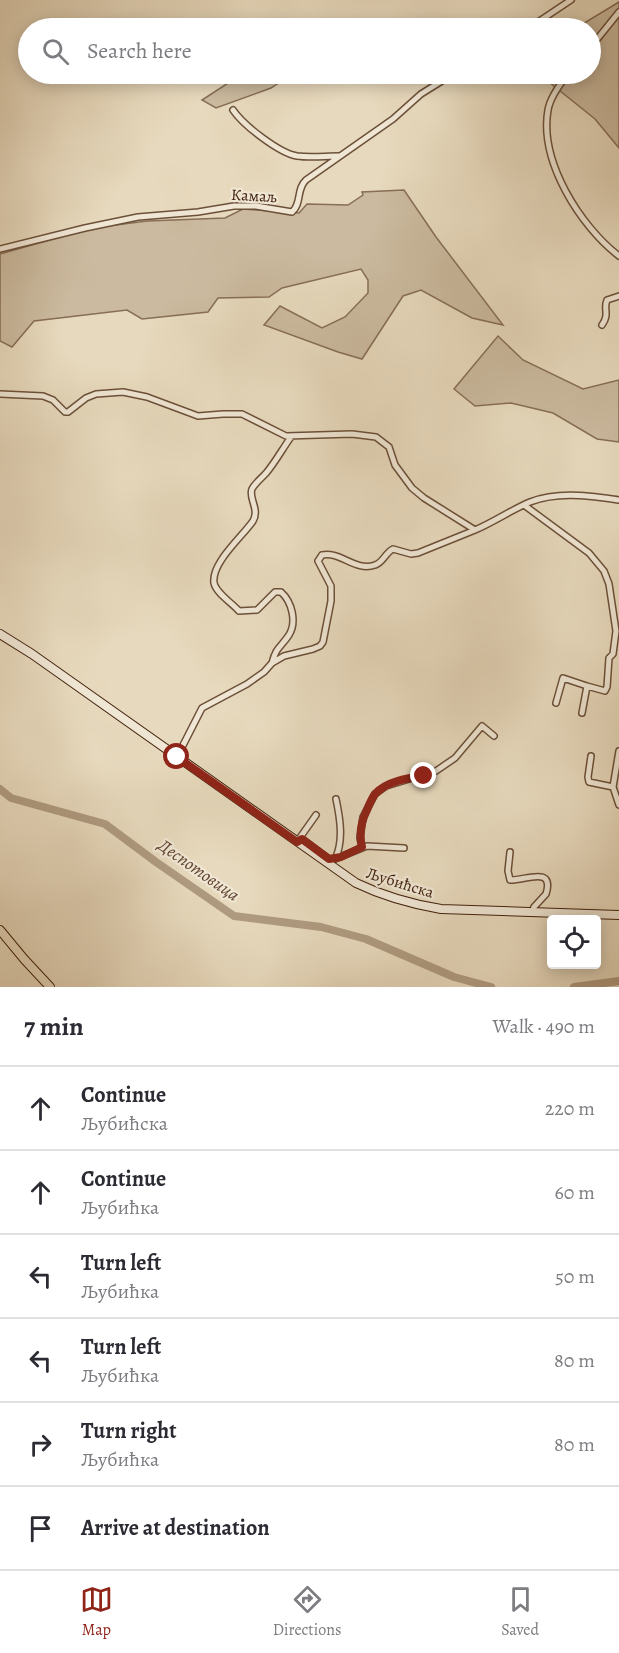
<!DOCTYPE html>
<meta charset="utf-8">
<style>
:root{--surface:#fff;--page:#f7f7f7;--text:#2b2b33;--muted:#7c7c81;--line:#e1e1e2;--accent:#8f2418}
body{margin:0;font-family:Alegreya,serif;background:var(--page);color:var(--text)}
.controls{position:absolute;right:18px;bottom:18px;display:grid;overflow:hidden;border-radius:6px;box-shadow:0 3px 15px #0003}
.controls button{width:54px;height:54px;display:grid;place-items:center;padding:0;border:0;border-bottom:2px solid var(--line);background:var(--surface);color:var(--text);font:30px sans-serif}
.stop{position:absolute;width:18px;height:18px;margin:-14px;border:4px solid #8f2418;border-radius:50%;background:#fff}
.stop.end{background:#8f2418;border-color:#fff;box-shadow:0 2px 6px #0008}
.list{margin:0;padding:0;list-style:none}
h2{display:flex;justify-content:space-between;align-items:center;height:78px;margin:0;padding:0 24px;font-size:26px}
h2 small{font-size:20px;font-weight:400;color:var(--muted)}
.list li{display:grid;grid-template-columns:39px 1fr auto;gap:18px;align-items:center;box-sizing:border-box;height:84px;padding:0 24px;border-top:2px solid var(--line)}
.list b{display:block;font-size:22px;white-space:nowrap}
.list p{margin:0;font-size:20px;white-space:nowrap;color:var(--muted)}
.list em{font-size:20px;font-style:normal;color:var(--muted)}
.icon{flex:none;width:33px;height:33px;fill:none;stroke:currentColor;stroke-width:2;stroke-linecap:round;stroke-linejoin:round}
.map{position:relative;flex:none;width:619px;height:987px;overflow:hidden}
.search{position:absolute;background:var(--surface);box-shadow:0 3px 15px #0003;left:18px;right:18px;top:18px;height:66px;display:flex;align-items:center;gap:15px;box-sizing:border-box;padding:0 21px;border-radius:33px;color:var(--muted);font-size:22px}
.sheet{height:582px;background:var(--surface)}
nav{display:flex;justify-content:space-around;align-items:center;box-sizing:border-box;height:84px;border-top:2px solid var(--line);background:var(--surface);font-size:16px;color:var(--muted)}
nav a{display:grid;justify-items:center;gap:3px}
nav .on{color:var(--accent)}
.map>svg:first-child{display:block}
</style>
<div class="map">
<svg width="619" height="987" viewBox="0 0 619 987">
<rect width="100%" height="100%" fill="#e7d9bd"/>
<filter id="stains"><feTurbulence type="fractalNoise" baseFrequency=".00333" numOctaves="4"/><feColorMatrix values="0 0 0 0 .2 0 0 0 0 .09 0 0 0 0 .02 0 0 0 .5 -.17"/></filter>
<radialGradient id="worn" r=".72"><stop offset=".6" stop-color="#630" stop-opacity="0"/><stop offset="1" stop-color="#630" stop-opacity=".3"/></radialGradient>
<!-- green -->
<path fill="#cbba9f" stroke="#876e56" stroke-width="1.5" d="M 619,2 L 619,148 L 595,119 L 539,74 L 590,74 L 590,28 L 576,28 Z
M 242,74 L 292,74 L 271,88 L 216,108 L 202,100 Z
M 404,190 L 436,237 L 503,325 L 472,318 L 421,290 L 403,296 L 362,359 L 338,352 L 264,325 L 280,306 L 322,328 L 345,317 L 368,293 L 368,280 L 361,269 L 282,288 L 269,297 L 218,298 L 208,312 L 142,319 L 127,310 L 34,321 L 12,347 L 0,341 L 0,254 L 92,228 L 147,221 L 225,218 L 243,209 L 299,213 L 307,204 L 348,205 L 363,195 L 362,192 Z
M 498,336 L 523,360 L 583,389 L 619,380 L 619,442 L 597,439 L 553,413 L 511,403 L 475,406 L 454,389 Z"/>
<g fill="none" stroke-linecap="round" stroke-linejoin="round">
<!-- river -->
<path stroke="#af9b81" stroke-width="8" d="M 0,789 L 11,798 L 105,824 L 156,862 L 234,916 L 321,927 L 366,939 L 454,977 L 491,987
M 574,987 L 619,981"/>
<!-- street casing -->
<g stroke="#6c5039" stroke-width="8">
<path id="street" d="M 529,28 L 571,0
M 590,48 L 619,12
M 568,74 C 560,84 550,98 548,110 C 539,161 580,226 619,256
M 233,110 C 243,125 279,153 297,156 C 311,158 325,156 339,156
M 0,249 L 85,228 L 138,217 L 198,212 L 234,206 L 256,206 L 292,212 C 302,204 296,189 306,180 L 393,119 L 421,94 L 453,74
M 602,325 C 610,314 603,309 607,300 L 619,296
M 0,394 L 43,396 L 53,400 L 65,412 L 68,412 L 86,398 L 96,394 L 123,392 L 147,397 L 198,416 L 223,414 L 242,414 L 286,436 L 352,434 L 376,437 L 389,447 L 395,465 L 412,488 L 424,498 L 475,530 C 494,522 511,510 530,502 C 559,491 589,496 619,500
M 524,505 L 589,553 L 604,571 L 609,584 L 616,631 L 613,654 L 609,658 L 607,687 L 605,691 L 587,686 L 582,713
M 272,663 C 276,647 281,647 289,635 C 297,622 292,602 281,592 L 275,592 L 257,610 L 239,611 C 232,603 216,593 214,583 C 211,563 242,537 253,521 C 260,509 248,498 252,489 C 255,483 263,477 267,472 C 276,461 283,448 291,437
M 556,703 L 563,678 L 587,686
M 619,751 L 613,787 L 619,805
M 591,756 L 588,777 L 589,782 L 613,787
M 177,757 L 202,708 L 247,684 L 264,672 L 272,663 L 284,656 L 313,649 L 320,646 L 323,642 L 331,601 L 331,586 L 318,561 L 322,555 C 341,551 355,572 375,565 C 383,563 385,553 393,549 L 411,554 L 418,553 L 475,530
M 299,839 L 316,815
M 297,842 L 302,839 L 329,859 L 335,859 L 367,846 L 404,848
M 362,847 L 360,838 L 363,817 L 375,794 L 386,786 L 436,771 L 455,758 L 482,726 L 494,736
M 510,852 L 508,871 L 510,880 C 524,881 555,865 546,894 L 534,907 L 532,912
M 335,859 C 344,841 340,818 336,799"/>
</g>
<!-- secondary casing -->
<g stroke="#43220d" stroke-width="10">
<path id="secondary" d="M 0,634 L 32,654 L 356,883 C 383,896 411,904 441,909 L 619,915"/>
</g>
<!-- primary casing -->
<g stroke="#43220d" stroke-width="10">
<path id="primary" d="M 0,930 L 24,959 L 50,987"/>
</g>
<!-- street -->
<use href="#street" stroke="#efe6d4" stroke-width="5"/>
<!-- secondary -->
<use href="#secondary" stroke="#efe6d4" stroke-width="8"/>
<!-- primary -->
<use href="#primary" stroke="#e7d9bd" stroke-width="8"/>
</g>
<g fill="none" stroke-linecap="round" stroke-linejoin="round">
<!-- route -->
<path stroke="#8f2418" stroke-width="8" d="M 177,757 L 297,842 L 302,839 L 329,859 L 341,857 L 362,847 C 359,835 361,822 367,810 C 369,805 372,798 375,794 C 387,781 408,778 424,776"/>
</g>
<g text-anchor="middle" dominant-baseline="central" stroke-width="4.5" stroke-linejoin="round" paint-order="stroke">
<!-- street labels -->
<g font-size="16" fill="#43220d" stroke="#efe6d4">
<text transform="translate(254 196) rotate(3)">Камаљ</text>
<text transform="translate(400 883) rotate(17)">Љубићска</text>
</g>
<!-- water labels -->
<g font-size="18" font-style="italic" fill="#634630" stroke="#efe6d4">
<text transform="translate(199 870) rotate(35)">Деспотовица</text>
</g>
</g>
<rect width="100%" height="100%" filter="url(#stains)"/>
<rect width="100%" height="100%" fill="url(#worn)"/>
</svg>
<div class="controls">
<button><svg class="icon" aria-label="locate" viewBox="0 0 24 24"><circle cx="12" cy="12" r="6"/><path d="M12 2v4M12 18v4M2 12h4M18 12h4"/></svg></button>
</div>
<div class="stop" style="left:177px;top:757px"></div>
<div class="stop end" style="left:424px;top:776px"></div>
<div class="search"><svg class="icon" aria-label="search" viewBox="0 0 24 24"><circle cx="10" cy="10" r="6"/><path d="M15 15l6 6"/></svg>Search here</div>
</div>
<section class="sheet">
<h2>7 min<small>Walk · 490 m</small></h2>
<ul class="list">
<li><svg class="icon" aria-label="ahead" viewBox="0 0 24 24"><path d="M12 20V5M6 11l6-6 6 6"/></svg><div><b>Continue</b><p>Љубићска</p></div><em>220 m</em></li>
<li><svg class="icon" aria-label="ahead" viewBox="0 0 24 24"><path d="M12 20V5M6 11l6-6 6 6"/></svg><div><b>Continue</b><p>Љубићка</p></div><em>60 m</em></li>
<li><svg class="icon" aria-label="left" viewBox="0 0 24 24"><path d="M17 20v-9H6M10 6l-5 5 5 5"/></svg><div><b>Turn left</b><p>Љубићка</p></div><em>50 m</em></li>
<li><svg class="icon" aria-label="left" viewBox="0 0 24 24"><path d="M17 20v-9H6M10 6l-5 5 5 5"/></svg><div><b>Turn left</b><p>Љубићка</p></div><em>80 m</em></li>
<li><svg class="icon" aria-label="right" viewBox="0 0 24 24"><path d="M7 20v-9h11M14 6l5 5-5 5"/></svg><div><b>Turn right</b><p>Љубићка</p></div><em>80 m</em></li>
<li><svg class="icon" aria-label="arrive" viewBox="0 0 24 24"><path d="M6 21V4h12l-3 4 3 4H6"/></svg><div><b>Arrive at destination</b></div></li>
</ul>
</section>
<nav>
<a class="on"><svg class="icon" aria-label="map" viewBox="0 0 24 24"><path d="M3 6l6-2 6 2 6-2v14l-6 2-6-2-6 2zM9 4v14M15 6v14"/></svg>Map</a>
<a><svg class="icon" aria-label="directions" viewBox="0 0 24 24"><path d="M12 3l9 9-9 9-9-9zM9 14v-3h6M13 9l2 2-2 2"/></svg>Directions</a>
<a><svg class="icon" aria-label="saved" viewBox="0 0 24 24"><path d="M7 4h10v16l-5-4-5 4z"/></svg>Saved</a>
</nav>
